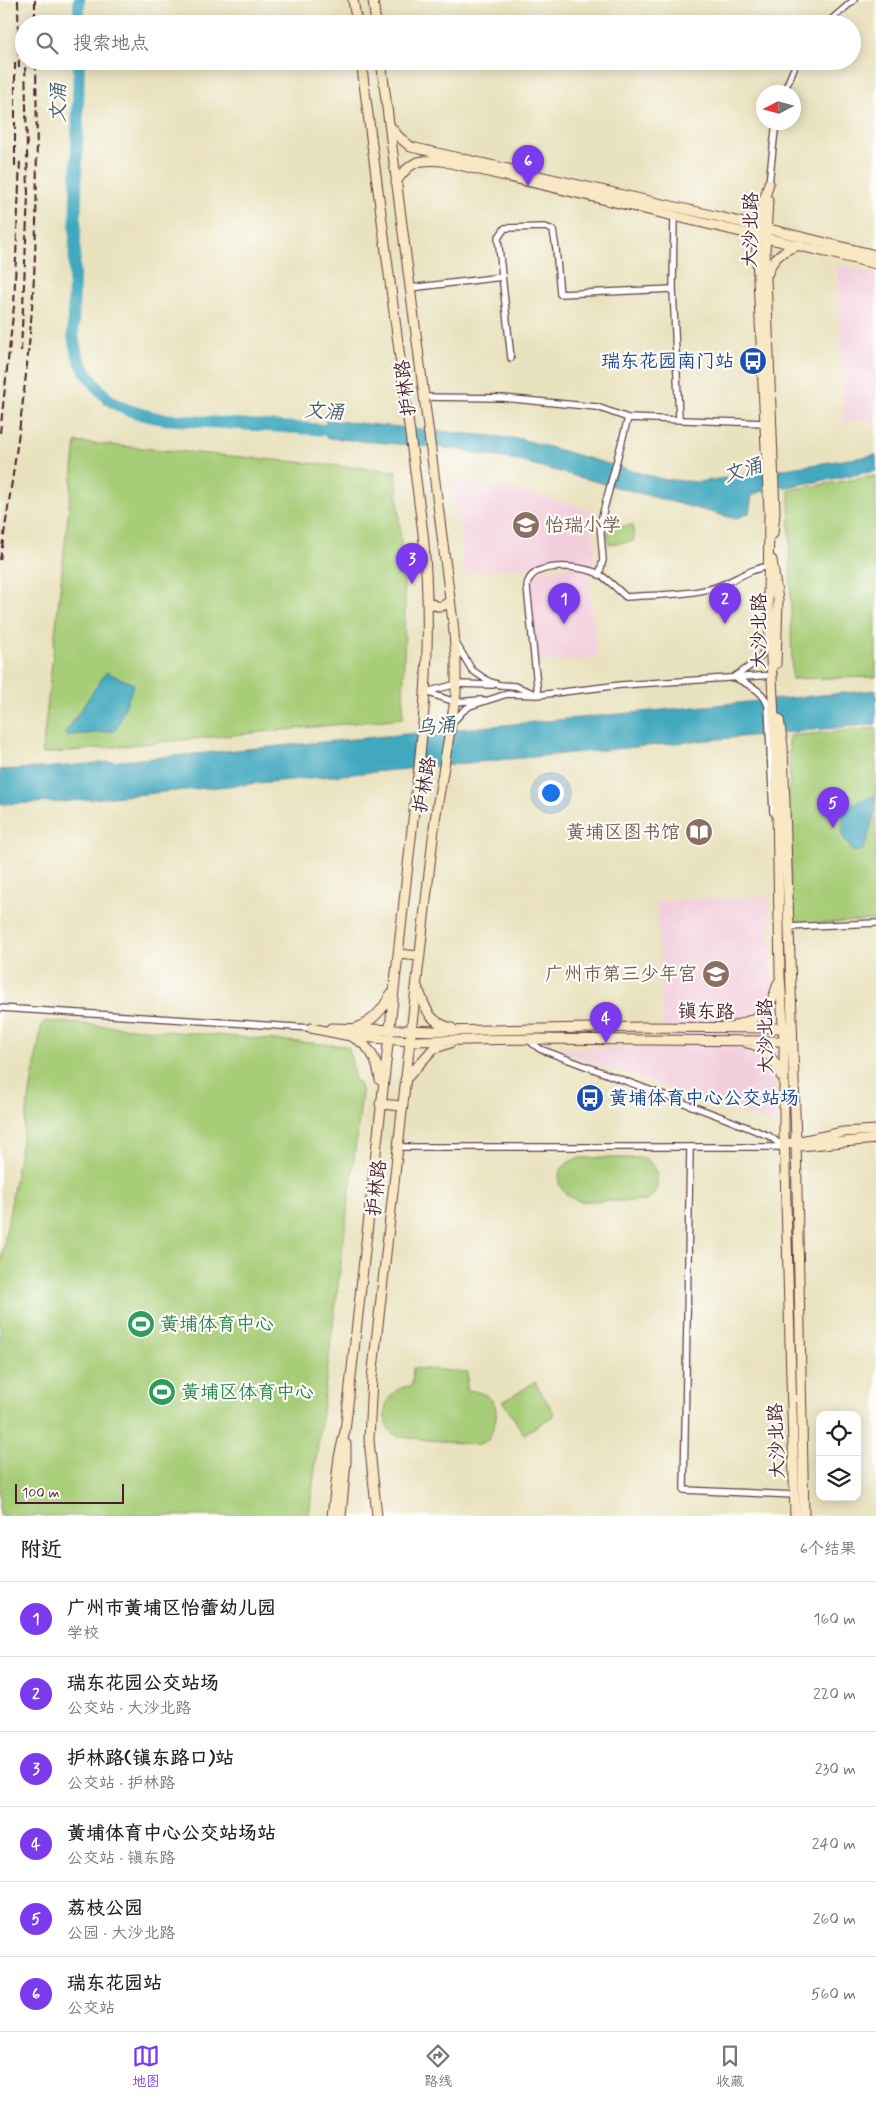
<!DOCTYPE html>
<html lang="zh">
<meta charset="utf-8">
<style>
:root{--surface:#fff;--page:#f6f6f6;--text:#222;--muted:#767676;--line:#e0e0e0;--accent:#7c3aed}
body{margin:0;font-family:Mynerve,"LXGW WenKai TC",sans-serif;background:var(--page);color:var(--text)}
.controls{position:absolute;right:15px;bottom:15px;display:grid;overflow:hidden;border-radius:10px;box-shadow:0 2px 12px #0003}
.controls button{width:45px;height:45px;display:grid;place-items:center;padding:0;border:0;border-bottom:1px solid var(--line);background:var(--surface);color:var(--text);font:25px sans-serif}
.compass{position:absolute;left:756px;top:85px;width:45px;height:45px;border-radius:50%;background:var(--surface);box-shadow:0 2px 12px #0003;rotate:264deg}
.scale{position:absolute;left:15px;bottom:12px;width:109px;box-sizing:border-box;padding-left:5px;border:2px solid #4a1f2b;border-top:0;font-size:14px;line-height:18px;white-space:nowrap;color:#4a1f2b;-webkit-text-stroke:4px #fdfcf7;paint-order:stroke}
.you{position:absolute;left:550px;top:792px;width:18px;height:18px;margin:-12px;border:4px solid #fff;border-radius:50%;background:#1a73e8;box-shadow:0 0 0 8px #1a73e833}
.badge{display:grid;place-items:center;width:32px;height:32px;border-radius:50%;background:var(--accent);color:#fff;font-size:16px;font-weight:700}
.pin{position:absolute;translate:-50% -41px;filter:drop-shadow(0 1px 2px #0008)}
.pin::after{content:'';position:absolute;top:26px;width:18px;height:15px;background:inherit;clip-path:polygon(0 0,100% 0,50% 100%)}
.list{margin:0;padding:0;list-style:none}
h2{display:flex;justify-content:space-between;align-items:center;height:65px;margin:0;padding:0 20px;font-size:21px}
h2 small{font-size:16px;font-weight:400;color:var(--muted)}
.list li{display:grid;grid-template-columns:32px 1fr auto;gap:15px;align-items:center;box-sizing:border-box;height:75px;padding:0 20px;border-top:1px solid var(--line)}
.list b{display:block;font-size:19px;white-space:nowrap}
.list p{margin:0;font-size:16px;white-space:nowrap;color:var(--muted)}
.list em{font-size:16px;font-style:normal;color:var(--muted)}
.icon{flex:none;width:28px;height:28px;fill:none;stroke:currentColor;stroke-width:2;stroke-linecap:round;stroke-linejoin:round}
.map{position:relative;flex:none;width:876px;height:1516px;overflow:hidden}
.search{position:absolute;background:var(--surface);box-shadow:0 2px 12px #0003;left:15px;right:15px;top:15px;height:55px;display:flex;align-items:center;gap:12px;box-sizing:border-box;padding:0 18px;border-radius:28px;color:var(--muted);font-size:19px}
.sheet{height:515px;background:var(--surface)}
nav{display:flex;justify-content:space-around;align-items:center;box-sizing:border-box;height:70px;border-top:1px solid var(--line);background:var(--surface);font-size:14px;color:var(--muted)}
nav a{display:grid;justify-items:center;gap:2px}
nav .on{color:var(--accent)}
.map>svg:first-child{display:block}
</style>
<div class="map">
<svg width="876" height="1516" viewBox="0 0 876 1516">
<rect width="100%" height="100%" fill="#fdfcf7"/>
<filter id="ink" filterUnits="userSpaceOnUse"><feTurbulence type="fractalNoise" baseFrequency=".02" numOctaves="2"/><feDisplacementMap in="SourceGraphic" scale="10" xChannelSelector="R" yChannelSelector="G"/><feConvolveMatrix kernelMatrix="1 2 1 2 8 2 1 2 1" color-interpolation-filters="sRGB"/></filter>
<filter id="wash" filterUnits="userSpaceOnUse"><feTurbulence type="fractalNoise" baseFrequency=".0096" numOctaves="4" result="noise"/><feDisplacementMap in="SourceGraphic" scale="20" xChannelSelector="R" yChannelSelector="G"/><feGaussianBlur stdDeviation="1.12" result="paint"/><feColorMatrix in="noise" values="0 0 0 0 0 0 0 0 0 0 0 0 0 0 0 0 0 1.4 0 .05"/><feComposite in="paint" operator="in"/></filter>
<g filter="url(#wash)">
<rect width="100%" height="100%" fill="#e9e2be"/>
<!-- built -->
<path fill="#f3cfde" d="M 837,265 L 876,274 L 876,419 L 844,422 Z
M 449,480 L 520,491 L 596,511 L 593,530 L 596,562 L 590,566 L 577,561 L 464,574 L 458,520 Z
M 570,567 L 583,570 L 589,575 L 597,658 L 539,662 L 530,590 L 532,577 L 543,571 Z
M 769,896 L 776,1124 L 553,1049 L 664,1047 L 657,901 Z"/>
<!-- green -->
<path fill="#a7cd78" stroke="#787652" d="M 76,442 L 396,471 L 405,601 L 403,718 L 42,754 Z
M 876,476 L 876,677 L 792,679 L 789,490 Z
M 633,525 L 634,541 L 609,544 L 607,528 Z
M 876,728 L 876,920 L 791,925 L 789,736 Z
M 46,1021 L 346,1046 L 349,1048 L 355,1080 L 359,1083 L 362,1094 L 309,1516 L 0,1516 L 0,1268 L 42,1023 Z
M 581,1158 L 646,1158 C 659,1170 663,1191 646,1201 L 579,1201 C 551,1192 552,1163 581,1158 Z
M 413,1368 L 468,1372 L 466,1390 C 500,1393 502,1413 488,1440 L 479,1444 L 470,1444 L 400,1437 C 376,1430 381,1386 412,1386 Z
M 535,1382 L 555,1415 L 524,1434 L 503,1402 Z"/>
<!-- water -->
<path fill="#3fa8bf" stroke="#446475" d="M 326,420 L 521,439 L 661,479 L 698,482 L 876,455 L 876,471 L 759,492 L 752,496 L 749,513 L 736,519 L 515,460 L 446,448 L 326,438 Z
M 106,672 L 134,684 L 117,728 L 114,731 L 66,736 L 65,733 Z
M 876,690 L 876,724 L 60,802 L 0,804 L 0,770 L 56,767 Z
M 875,795 C 876,813 870,834 863,850 L 853,852 L 842,835 L 843,809 L 848,805 Z"/>
<g fill="none" stroke-linecap="round" stroke-linejoin="round">
<!-- river -->
<path stroke="#3fa8bf" stroke-width="12" d="M 79,24 L 79,0
M 79,61 L 73,326 C 73,333 73,340 75,346 C 78,365 102,399 121,407 C 134,413 148,416 162,419 L 343,431"/>
</g>
</g>
<g filter="url(#ink)">
<g fill="none" stroke-linecap="round" stroke-linejoin="round">
<!-- street casing -->
<g stroke="#623c41" stroke-width="8">
<path id="street" d="M 826,24 L 854,0
M 784,92 L 797,61
M 769,183 L 776,122
M 674,214 L 673,289 L 679,419
M 410,288 L 502,277
M 511,358 L 498,238 L 505,228 L 545,227 L 553,230 L 556,249 L 560,294 L 673,289
M 423,397 L 503,398 L 597,407 L 628,418 L 765,423
M 599,575 L 603,560 L 600,524 L 628,418
M 457,645 L 472,670 L 488,681 L 500,685 L 515,686 L 533,693
M 735,676 C 752,665 762,661 768,640
M 734,677 C 748,685 764,690 768,706 L 773,812
M 426,692 L 457,684 L 493,685
M 426,692 L 455,702 L 481,700
M 538,695 L 527,587 C 528,560 582,565 599,574 C 609,580 618,590 626,597 C 653,595 692,595 716,587 C 736,580 750,568 771,566
M 453,722 L 463,711 L 470,706 L 507,694 L 538,695 L 621,685 L 774,675
M 788,927 L 876,923
M 0,1008 L 311,1028
M 531,1039 L 532,1043 L 540,1049 L 724,1118 L 769,1136 L 784,1147
M 398,1147 L 784,1147
M 690,1148 L 684,1490 L 795,1495"/>
</g>
<!-- secondary casing -->
<g stroke="#623c41" stroke-width="11">
<path id="secondary" d="M 353,0 L 357,24
M 373,0 L 376,24
M 390,126 L 399,137 L 411,147 L 707,214 L 876,255
M 396,182 C 410,162 417,159 442,161 L 876,264
M 769,183 L 757,226 L 756,235 L 769,512 L 768,601 L 776,756 L 780,975 L 784,1041 L 784,1133 L 795,1516
M 768,200 L 765,252 L 775,512 L 773,534
M 768,273 C 772,258 785,249 800,245
M 772,560 L 778,600 L 776,664
M 427,601 C 435,607 443,609 450,600
M 779,719 L 783,746 L 796,1141 L 804,1516
M 398,954 L 420,956
M 418,988 C 426,1009 428,1022 452,1028
M 736,1025 C 763,1018 771,1008 778,983
M 358,1027 C 373,1021 383,1010 390,995
M 311,1028 L 350,1036 L 410,1041 L 531,1039 L 784,1041 L 787,1036
M 331,1028 L 437,1031 L 643,1027 L 788,1028
M 354,1038 C 372,1047 377,1062 380,1080
M 747,1043 C 763,1045 776,1061 781,1076
M 405,1080 L 433,1049 L 450,1043
M 380,1104 L 403,1106
M 791,1143 L 843,1132 L 876,1130
M 800,1146 L 876,1139
M 332,1516 L 339,1457 L 345,1431 L 419,766 C 427,688 431,611 423,533 L 361,61
M 341,1516 L 346,1462 L 346,1444
M 377,1516 L 369,1440 L 372,1378 L 435,820 L 456,694 L 456,657 L 453,622 L 381,61"/>
</g>
<!-- street -->
<use href="#street" stroke="#fff" stroke-width="5.5"/>
<!-- secondary -->
<use href="#secondary" stroke="#f8e8c3" stroke-width="9"/>
<!-- rail -->
<path stroke="#4a1f2b" stroke-width="2" stroke-dasharray="8 4" stroke-linecap="butt" d="M 18,0 L 19,70
M 35,0 L 35,24
M 15,62 L 15,167
M 21,351 L 28,196 L 25,61
M 0,433 L 14,306 L 20,160
M 0,560 C 13,476 26,393 32,308 C 38,226 37,143 36,61"/>
</g>
</g>
<!-- icons -->
<defs>
<g id="bus-disc" transform="scale(1.4375)"><circle r="9.5" fill="#1a4fb4" stroke="#fdfcf7"/><path d="M-5-6H5V4H4V6H2V4H-2V6H-4V4H-5ZM-3.5-4V0h7V-4ZM-3.5 1.2v1.5H-2V1.2ZM2 1.2v1.5H3.5V1.2Z" fill="#fff"/></g>
<g id="school-disc" transform="scale(1.4375)"><circle r="9.5" fill="#8d6e63" stroke="#fdfcf7"/><path d="M0-5L7-2L0 1L-7-2ZM-4 1L0 2.5L4 1V4Q0 6-4 4Z" fill="#fff"/></g>
<g id="library-disc" transform="scale(1.4375)"><circle r="9.5" fill="#8d6e63" stroke="#fdfcf7"/><path d="M-6-4Q-3-5.5-.7-3.5V5Q-3 3-6 4ZM6-4Q3-5.5 .7-3.5V5Q3 3 6 4Z" fill="#fff"/></g>
<g id="university-disc" transform="scale(1.4375)"><circle r="9.5" fill="#8d6e63" stroke="#fdfcf7"/><path d="M0-5L7-2L0 1L-7-2ZM-4 1L0 2.5L4 1V4Q0 6-4 4Z" fill="#fff"/></g>
<g id="stadium-disc" transform="scale(1.4375)"><circle r="9.5" fill="#2e9e5b" stroke="#fdfcf7"/><path d="M0-5a6.5 5 0 1 0 0 10a6.5 5 0 1 0 0-10ZM-3.5-1.8h7v3.6h-7Z" fill="#fff"/></g>
</defs>
<g fill-rule="evenodd">
<use href="#bus-disc" x="753" y="361"/>
<use href="#school-disc" x="526" y="525"/>
<use href="#library-disc" x="699" y="832"/>
<use href="#university-disc" x="716" y="974"/>
<use href="#bus-disc" x="590" y="1098"/>
<use href="#stadium-disc" x="141" y="1324"/>
<use href="#stadium-disc" x="162" y="1392"/>
</g>
<g text-anchor="middle" dominant-baseline="central" stroke-width="4.5" stroke-linejoin="round" paint-order="stroke">
<!-- street labels -->
<g font-size="19" fill="#4a1f2b" stroke="#fdfcf7">
<text transform="translate(751 230) rotate(-89)">大沙北路</text>
<text transform="translate(406 388) rotate(-97)">护林路</text>
<text transform="translate(759 631) rotate(-90)">大沙北路</text>
<text transform="translate(425 785) rotate(-80)">护林路</text>
<text transform="translate(706 1012) rotate(1)">镇东路</text>
<text transform="translate(766 1036) rotate(-91)">大沙北路</text>
<text transform="translate(377 1188) rotate(-84)">护林路</text>
<text transform="translate(777 1441) rotate(-92)">大沙北路</text>
</g>
<!-- transit labels -->
<g font-size="19" fill="#164399" stroke="#fdfcf7" text-anchor="end">
<text x="734" y="361">瑞东花园南门站</text>
<text x="609" y="1098" text-anchor="start">黄埔体育中心公交站场</text>
</g>
<!-- education labels -->
<g font-size="19" fill="#785e54" stroke="#fdfcf7" text-anchor="end">
<text x="545" y="525" text-anchor="start">怡瑞小学</text>
<text x="680" y="832">黄埔区图书馆</text>
<text x="697" y="974">广州市第三少年宫</text>
</g>
<!-- leisure labels -->
<g font-size="19" fill="#27864d" stroke="#fdfcf7" text-anchor="start">
<text x="160" y="1324">黄埔体育中心</text>
<text x="181" y="1392">黄埔区体育中心</text>
</g>
<!-- water labels -->
<g font-size="20" font-style="italic" fill="#455d6e" stroke="#fdfcf7">
<text transform="translate(59 103) rotate(-89)">文涌</text>
<text transform="translate(324 412) rotate(4)">文涌</text>
<text transform="translate(743 471) rotate(-17)">文涌</text>
<text transform="translate(436 727) rotate(-6)">乌涌</text>
</g>
</g>
</svg>
<div class="controls">
<button><svg class="icon" aria-label="locate" viewBox="0 0 24 24"><circle cx="12" cy="12" r="6"/><path d="M12 2v4M12 18v4M2 12h4M18 12h4"/></svg></button>
<button><svg class="icon" aria-label="layers" viewBox="0 0 24 24"><path d="M12 4l9 5-9 5-9-5zM3 14l9 5 9-5"/></svg></button>
</div>
<svg class="compass" viewBox="-18 -18 36 36"><path d="M0-13l5 13h-10z" fill="#e53935"/><path d="M0 13l5-13h-10z" fill="#767676"/></svg>
<div class="scale">100 m</div>
<div class="you"></div>
<div class="pin badge" style="left:564px;top:624px">1</div>
<div class="pin badge" style="left:725px;top:624px">2</div>
<div class="pin badge" style="left:412px;top:584px">3</div>
<div class="pin badge" style="left:606px;top:1043px">4</div>
<div class="pin badge" style="left:833px;top:828px">5</div>
<div class="pin badge" style="left:528px;top:186px">6</div>
<div class="search"><svg class="icon" aria-label="search" viewBox="0 0 24 24"><circle cx="10" cy="10" r="6"/><path d="M15 15l6 6"/></svg>搜索地点</div>
</div>
<section class="sheet">
<h2>附近<small>6个结果</small></h2>
<ul class="list">
<li><span class="badge">1</span><div><b>广州市黄埔区怡蕾幼儿园</b><p>学校</p></div><em>160 m</em></li>
<li><span class="badge">2</span><div><b>瑞东花园公交站场</b><p>公交站 · 大沙北路</p></div><em>220 m</em></li>
<li><span class="badge">3</span><div><b>护林路(镇东路口)站</b><p>公交站 · 护林路</p></div><em>230 m</em></li>
<li><span class="badge">4</span><div><b>黄埔体育中心公交站场站</b><p>公交站 · 镇东路</p></div><em>240 m</em></li>
<li><span class="badge">5</span><div><b>荔枝公园</b><p>公园 · 大沙北路</p></div><em>260 m</em></li>
<li><span class="badge">6</span><div><b>瑞东花园站</b><p>公交站</p></div><em>560 m</em></li>
</ul>
</section>
<nav>
<a class="on"><svg class="icon" aria-label="map" viewBox="0 0 24 24"><path d="M3 6l6-2 6 2 6-2v14l-6 2-6-2-6 2zM9 4v14M15 6v14"/></svg>地图</a>
<a><svg class="icon" aria-label="directions" viewBox="0 0 24 24"><path d="M12 3l9 9-9 9-9-9zM9 14v-3h6M13 9l2 2-2 2"/></svg>路线</a>
<a><svg class="icon" aria-label="saved" viewBox="0 0 24 24"><path d="M7 4h10v16l-5-4-5 4z"/></svg>收藏</a>
</nav>
